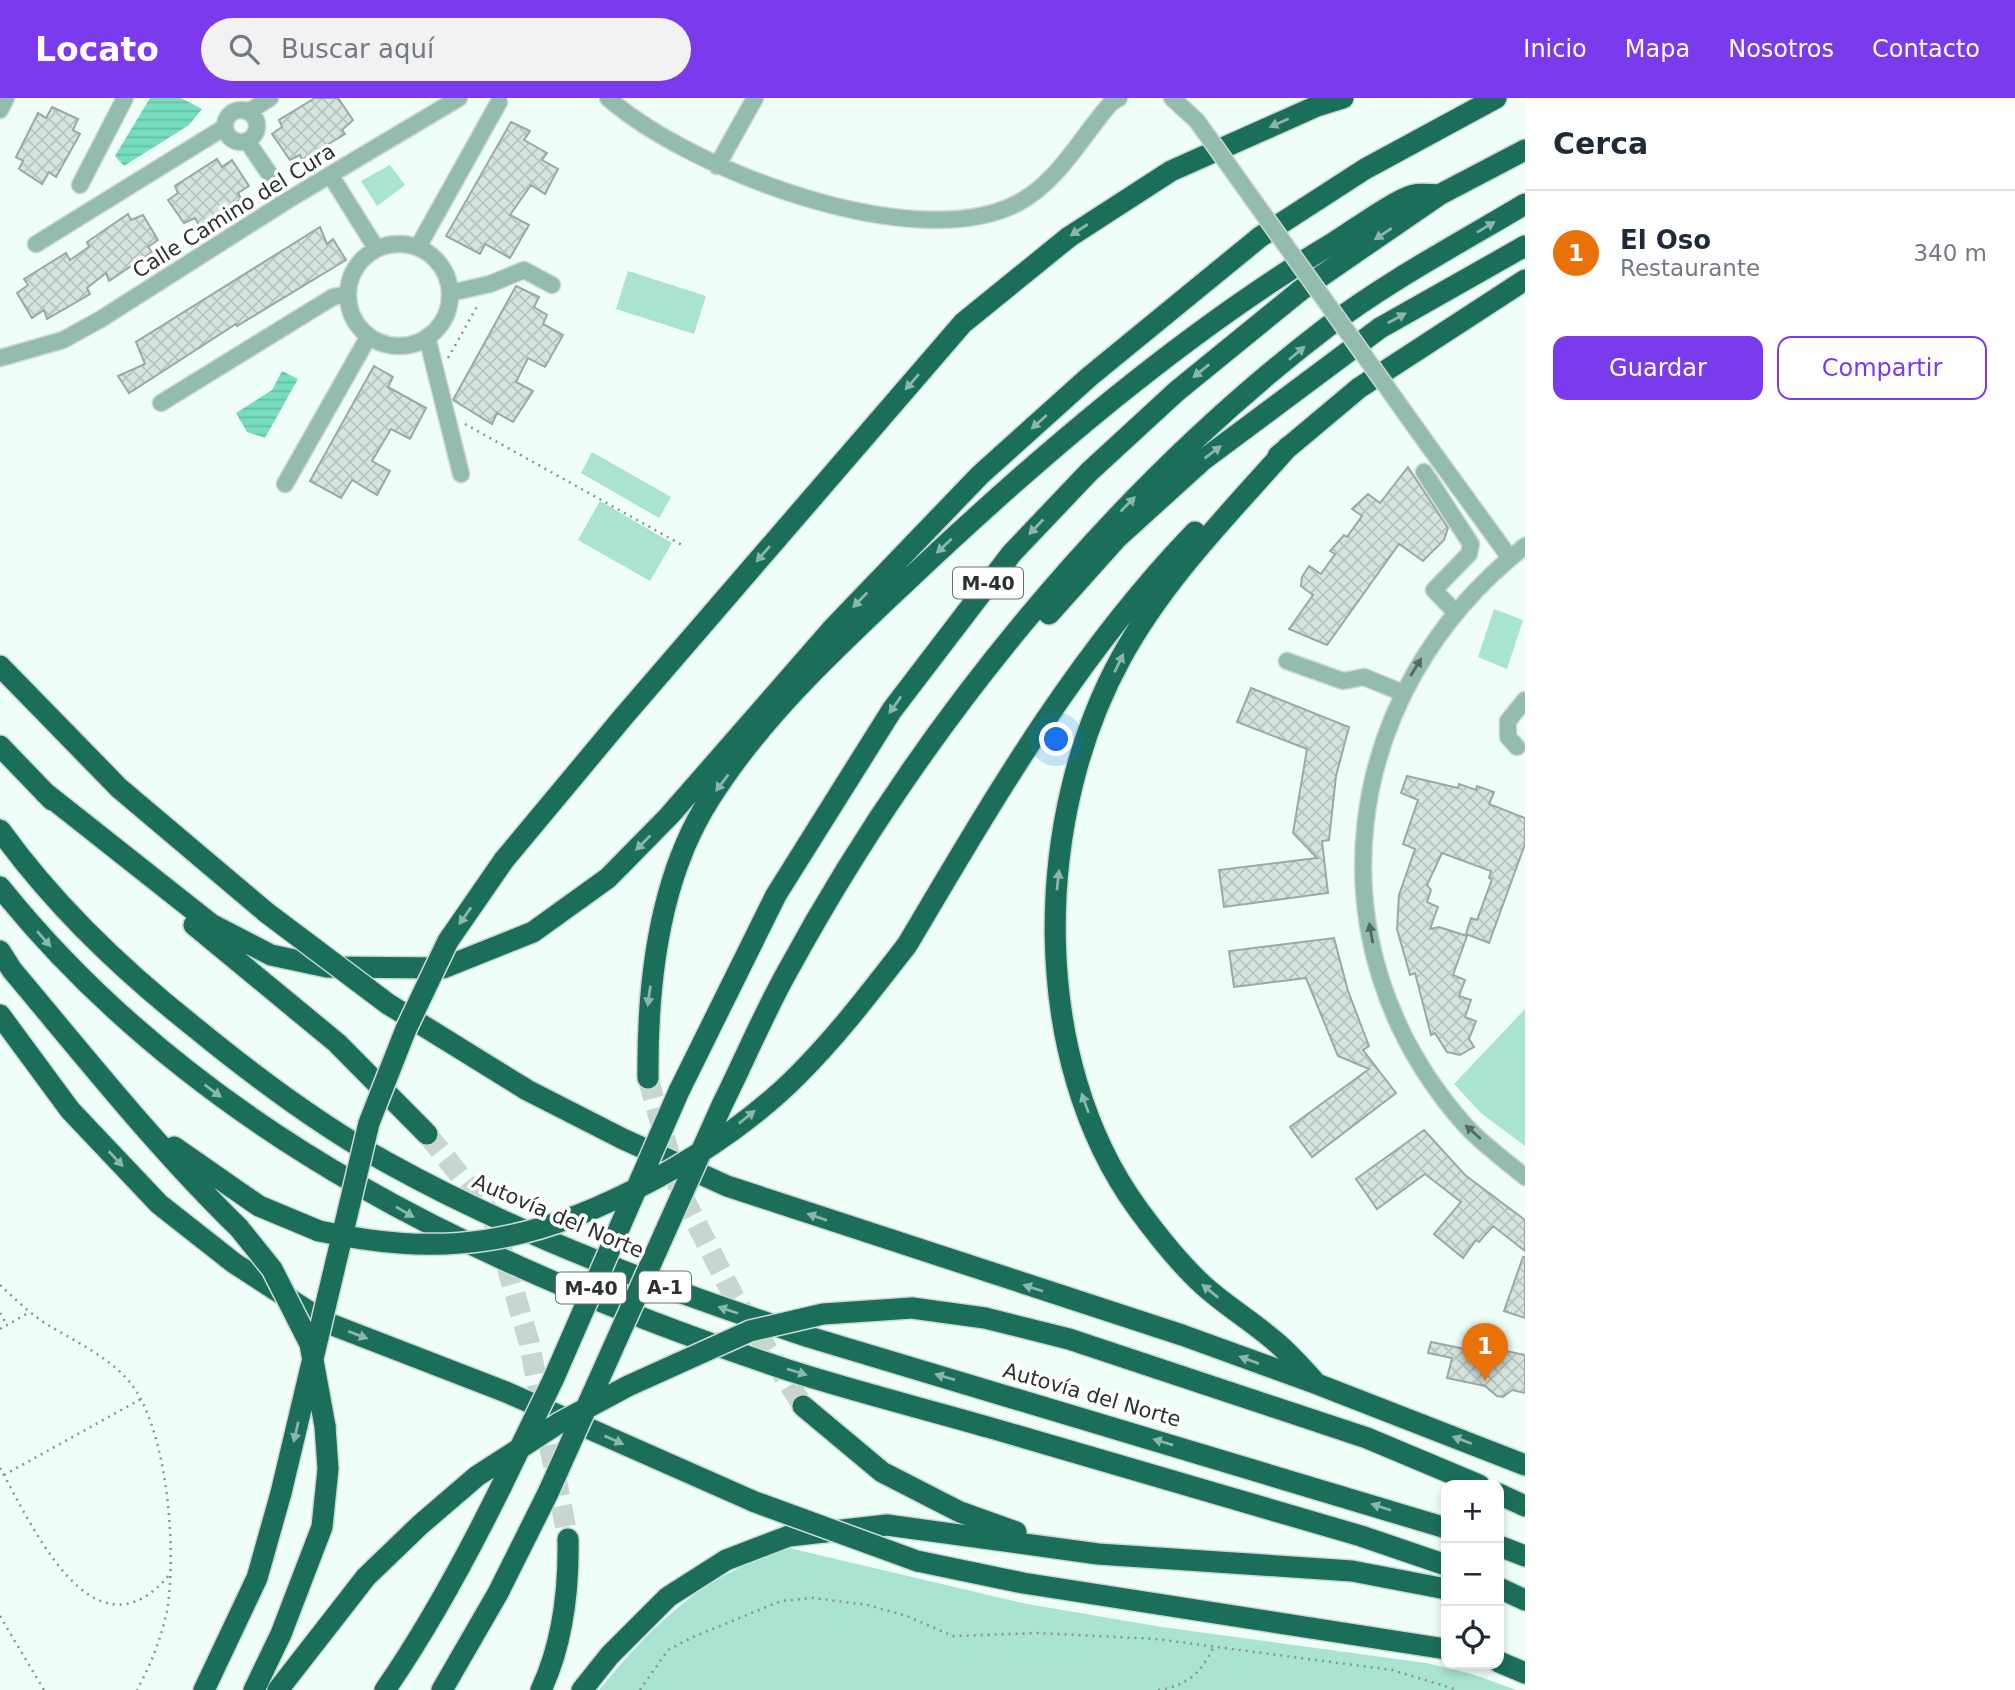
<!DOCTYPE html>
<html lang="es">
<meta charset="utf-8">
<style>
:root{--surface:#fff;--page:#f2f2f3;--text:#1f2937;--muted:#747a83;--line:#e0e1e3;--accent:#7c3aed}
body{margin:0;font-family:"DejaVu Sans",sans-serif;background:var(--page);color:var(--text)}
.controls{position:absolute;right:21px;bottom:21px;display:grid;overflow:hidden;border-radius:14px;box-shadow:0 4px 10px #0003}
.controls button{width:63px;height:63px;display:grid;place-items:center;padding:0;border:0;border-bottom:2px solid var(--line);background:var(--surface);color:var(--text);font:35px sans-serif}
.you{position:absolute;left:1057px;top:642px;width:24px;height:24px;margin:-18px;border:5px solid #fff;border-radius:50%;background:#1a73e8;box-shadow:0 0 0 10px #1a73e833}
.badge{display:grid;place-items:center;width:46px;height:46px;border-radius:50%;background:var(--accent);color:#fff;font-size:23px;font-weight:700}
.pin{position:absolute;translate:-50% -58px;filter:drop-shadow(0 2px 4px #0008)}
.pin::after{content:'';position:absolute;top:37px;width:24px;height:21px;background:inherit;clip-path:polygon(0 0,100% 0,50% 100%)}
.list{margin:0;padding:0;list-style:none}
h2{display:flex;justify-content:space-between;align-items:center;height:91px;margin:0;padding:0 28px;font-size:30px}
h2 small{font-size:23px;font-weight:400;color:var(--muted)}
.list li{display:grid;grid-template-columns:46px 1fr auto;gap:21px;align-items:center;box-sizing:border-box;height:126px;padding:0 28px;border-top:2px solid var(--line)}
.list b{display:block;font-size:26px;white-space:nowrap}
.list p{margin:0;font-size:23px;white-space:nowrap;color:var(--muted)}
.list em{font-size:23px;font-style:normal;color:var(--muted)}
.actions{display:flex;gap:14px;padding:21px 28px}
.actions a{flex:1;padding:16px 0;border:2px solid var(--accent);border-radius:14px;text-align:center;font-size:24px;color:var(--accent)}
.actions .main{background:var(--accent);color:#fff}
.icon{flex:none;width:38px;height:38px;fill:none;stroke:currentColor;stroke-width:2;stroke-linecap:round;stroke-linejoin:round}
.map{position:relative;flex:none;width:1525px;height:1592px;overflow:hidden}
header{display:flex;align-items:center;gap:42px;box-sizing:border-box;height:98px;padding:0 35px;background:var(--accent);color:#fff}
header strong{font-size:33px}
nav{display:flex;gap:38px;margin-inline-start:auto;font-size:24px}
.search{width:490px;height:63px;background:var(--page);display:flex;align-items:center;gap:18px;box-sizing:border-box;padding:0 24px;border-radius:38px;color:var(--muted);font-size:26px}
main{display:flex}
aside{flex:1;background:var(--surface)}
.map>svg:first-child{display:block}
</style>
<header>
<strong>Locato</strong>
<div class="search"><svg class="icon" aria-label="search" viewBox="0 0 24 24"><circle cx="10" cy="10" r="6"/><path d="M15 15l6 6"/></svg>Buscar aquí</div>
<nav><a>Inicio</a><a>Mapa</a><a>Nosotros</a><a>Contacto</a></nav>
</header>
<main>
<div class="map">
<svg width="1525" height="1592" viewBox="0 0 1525 1592">
<defs>
<pattern id="water-rules" width="6" height="5" patternUnits="userSpaceOnUse" patternTransform="scale(1.75)"><rect width="6" height="5" fill="#77ddc0"/><path d="M0 2.5h6" fill="none" stroke="#67bea5"/></pattern>
<pattern id="building-cross-hatch" width="8" height="8" patternUnits="userSpaceOnUse" patternTransform="scale(1.75)"><rect width="8" height="8" fill="#d5e4df"/><path d="M0 0l8 8M0 8l8-8" fill="none" stroke="#b7c4c0"/></pattern>
</defs>
<rect width="100%" height="100%" fill="#effef9"/>
<!-- green -->
<path fill="#a8e4d1" d="M 390,67 L 405,87 L 377,108 L 361,83 Z
M 628,173 L 706,198 L 694,236 L 616,211 Z
M 592,354 L 671,399 L 659,420 L 581,375 Z
M 600,403 L 672,445 L 650,483 L 578,442 Z
M 1494,511 L 1523,522 L 1507,571 L 1478,559 Z
M 1525,911 L 1525,1048 L 1481,1015 L 1454,986 Z
M 789,1450 L 1027,1506 L 1162,1529 L 1426,1565 L 1472,1576 L 1516,1592 L 599,1592 C 637,1546 679,1500 733,1473 C 751,1464 770,1458 789,1450 Z"/>
<!-- water -->
<path fill="url(#water-rules)" d="M 150,0 L 181,0 L 202,11 L 189,27 L 124,68 L 115,58 Z
M 282,273 L 298,281 L 265,340 L 247,334 L 236,315 L 272,292 Z"/>
<!-- building -->
<path fill="url(#building-cross-hatch)" stroke="#9aa9a4" stroke-width="2" d="M 315,0 L 338,0 L 353,22 L 342,32 L 345,36 L 302,62 L 300,57 L 290,62 L 272,36 L 282,29 L 279,22 Z
M 52,9 L 78,21 L 73,32 L 80,36 L 56,79 L 49,74 L 42,86 L 19,71 L 23,63 L 16,59 L 38,15 L 46,20 Z
M 511,24 L 530,33 L 524,42 L 547,55 L 542,62 L 558,71 L 545,96 L 531,87 L 510,117 L 529,127 L 510,160 L 485,146 L 480,156 L 446,138 Z
M 217,61 L 222,69 L 232,62 L 249,88 L 238,95 L 241,101 L 199,127 L 195,120 L 184,125 L 168,102 L 178,95 L 175,88 Z
M 128,116 L 131,122 L 143,117 L 158,142 L 148,149 L 152,154 L 109,183 L 106,175 L 87,190 L 90,196 L 47,221 L 44,212 L 32,220 L 17,195 L 28,187 L 24,181 L 66,155 L 70,162 L 89,149 L 87,144 Z
M 320,129 L 327,146 L 333,141 L 346,162 L 237,228 L 236,226 L 129,295 L 118,278 L 145,266 L 136,244 Z
M 516,188 L 539,199 L 534,209 L 547,217 L 543,226 L 563,237 L 545,269 L 528,260 L 516,284 L 533,293 L 513,324 L 497,315 L 492,326 L 453,302 Z
M 374,268 L 393,279 L 388,289 L 426,310 L 410,341 L 391,331 L 372,363 L 390,373 L 377,397 L 352,382 L 341,400 L 310,383 Z
M 1408,369 L 1448,430 L 1444,442 L 1423,463 L 1399,446 L 1327,547 L 1289,531 L 1313,497 L 1301,488 L 1302,479 L 1309,468 L 1321,476 L 1335,456 L 1330,453 L 1344,437 L 1347,439 L 1362,418 L 1352,411 L 1368,396 L 1380,405 Z
M 1251,590 L 1349,629 L 1336,678 L 1329,742 L 1322,743 L 1328,795 L 1224,809 L 1219,772 L 1317,760 L 1293,735 L 1307,651 L 1237,624 Z
M 1407,678 L 1458,690 L 1459,686 L 1476,692 L 1477,688 L 1494,694 L 1489,706 L 1525,720 L 1525,746 L 1489,845 L 1466,836 L 1471,820 L 1477,822 L 1492,781 L 1489,780 L 1491,773 L 1442,755 L 1427,787 L 1431,792 L 1427,804 L 1438,809 L 1430,831 L 1439,829 L 1467,838 L 1453,877 L 1465,882 L 1459,898 L 1471,902 L 1465,919 L 1476,923 L 1469,941 L 1474,949 L 1460,957 L 1447,954 L 1435,935 L 1431,937 L 1415,875 L 1410,877 L 1397,831 L 1399,797 L 1415,751 L 1403,746 L 1418,702 L 1401,695 Z
M 1334,840 L 1348,893 L 1369,948 L 1363,952 L 1396,995 L 1312,1059 L 1290,1029 L 1369,971 L 1338,958 L 1306,880 L 1234,889 L 1229,853 Z
M 1424,1032 L 1465,1077 L 1525,1122 L 1525,1153 L 1493,1128 L 1479,1144 L 1476,1142 L 1463,1160 L 1434,1136 L 1461,1104 L 1425,1076 L 1377,1111 L 1356,1081 Z
M 1523,1159 L 1525,1159 L 1525,1220 L 1504,1213 Z
M 1431,1244 L 1480,1254 L 1482,1248 L 1525,1257 L 1525,1295 L 1512,1292 L 1503,1299 L 1497,1298 L 1485,1288 L 1447,1280 L 1452,1260 L 1428,1255 Z"/>
<g fill="none" stroke-linecap="round" stroke-linejoin="round">
<!-- highway-tunnel -->
<path stroke="#c8d5d1" stroke-width="21" stroke-dasharray="21 10" stroke-linecap="butt" d="M 648,980 L 679,1091 L 734,1199 L 803,1308
M 427,1036 L 492,1118 L 529,1244 L 568,1441"/>
<!-- minor casing -->
<g stroke="#ccd9d5" stroke-width="19">
<path id="minor" d="M 608,0 C 690,72 915,159 1018,105 C 1059,83 1081,39 1111,5 L 1119,0
M 1172,0 L 1197,23
M 0,12 L 6,0
M225 28a16 16 0 1 1 32 0a16 16 0 1 1-32 0Z
M 248,14 L 270,0
M 247,43 L 277,87
M 717,68 L 755,0
M 331,78 L 376,150
M 80,87 L 125,0
M 36,146 L 225,29
M348 197a51 51 0 1 1 102 0a51 51 0 1 1-102 0Z
M 418,149 L 499,4
M 450,195 L 490,186 L 524,172 L 552,187
M 427,239 L 461,376
M 0,260 L 63,242 L 101,221 L 288,102 L 459,0
M 161,305 L 333,199 L 348,196
M 1428,347 L 1510,460
M 1424,374 L 1471,446 L 1469,456 L 1434,492 L 1455,514
M 285,386 L 369,238
M 1525,448 C 1340,593 1305,847 1465,1027 C 1482,1046 1505,1062 1525,1079
M 1287,563 L 1343,583 L 1364,579 L 1403,595
M 1517,649 L 1508,639 L 1508,623 L 1525,602"/>
</g>
<!-- highway casing -->
<g stroke="#ccd9d5" stroke-width="24">
<path id="highway" d="M 1288,349 C 1229,416 1164,481 1121,560 C 1033,720 1028,960 1138,1111 C 1157,1137 1180,1166 1203,1187 C 1226,1208 1253,1224 1277,1245 C 1291,1257 1303,1271 1315,1284
M 1278,358 L 1359,290 L 1525,182
M 1049,516 L 1117,440 L 1203,362 L 1380,230 L 1525,148
M 0,568 L 119,690 L 267,815
M 0,648 L 52,702
M 44,694 L 211,826 L 271,857 L 327,869 L 443,870 L 533,834 L 608,780 L 669,718 L 834,529 L 980,377 L 1089,279 L 1260,139 L 1365,71 L 1496,0
M 0,732 C 54,807 121,871 193,928 C 254,978 319,1027 388,1065 C 521,1139 665,1191 809,1239 L 1446,1430
M 504,762 L 624,618 L 963,225 L 1069,139 L 1171,73 L 1317,8 L 1343,0
M 0,789 C 200,1038 494,1175 791,1273 C 857,1294 925,1311 991,1330 C 1115,1366 1238,1402 1361,1438 L 1446,1467
M 194,827 L 337,945 L 427,1036
M 907,847 C 993,702 1077,556 1195,434
M 0,853 L 12,872 C 86,960 157,1050 239,1130
M 388,906 L 527,992 L 623,1041 L 727,1088 L 1182,1237 L 1317,1286 L 1525,1367
M 0,917 L 70,1012 L 159,1106 L 234,1165 L 325,1224 L 506,1294 L 755,1404
M 648,980 C 647,887 658,782 709,702 C 761,619 836,550 906,484 C 1035,362 1181,236 1333,145 C 1351,134 1396,101 1414,97 C 1421,95 1431,97 1439,97
M 679,993 L 776,797 L 892,612 L 1012,455 L 1089,374 L 1177,293 L 1301,192 L 1439,97 L 1525,52
M 722,1007 C 744,963 763,917 787,874 C 918,633 1108,397 1326,230 C 1388,183 1458,146 1525,106
M 174,1049 L 259,1108 L 319,1133
M 912,1210 L 985,1220 L 1069,1241 L 1367,1340 L 1479,1387
M 803,1308 L 882,1374 L 960,1414 L 1016,1434
M 1499,1396 L 1525,1408
M 1499,1448 L 1525,1458
M 917,1463 L 1023,1485 L 1446,1551
M 1499,1490 L 1525,1502
M 1499,1564 L 1525,1575
M 204,1592 L 257,1480 L 281,1395
M 254,1592 L 281,1536 L 322,1429 L 328,1371 L 325,1328
M 278,1592 L 366,1479
M 385,1592 C 430,1527 467,1458 502,1387
M 442,1592 L 498,1495 L 548,1395
M 541,1592 C 563,1545 569,1493 568,1441
M 582,1592 L 610,1557 L 668,1499 L 726,1462 L 789,1438 L 887,1427 L 1098,1456 L 1352,1473 L 1446,1491"/>
</g>
<!-- path -->
<path stroke="#8a9490" stroke-width="2.5" stroke-dasharray="2 5" stroke-linecap="butt" d="M 448,260 L 479,205
M 465,326 L 682,447
M 0,1187 C 14,1200 28,1214 45,1225 C 72,1242 106,1257 128,1282 C 168,1328 177,1453 167,1513 C 161,1541 151,1566 137,1592
M 0,1215 L 7,1227
M 0,1231 L 30,1214
M 0,1370 C 33,1429 94,1568 170,1476
M 4,1377 L 141,1301
M 0,1518 L 44,1592
M 640,1592 L 668,1552 L 693,1539 L 781,1503 L 813,1500 L 868,1507 L 907,1518 L 953,1538 L 1038,1535 L 1156,1541 L 1392,1572 L 1458,1592
M 1158,1592 C 1187,1588 1201,1575 1213,1550"/>
<!-- minor -->
<use href="#minor" stroke="#93bbae" stroke-width="16"/>
<!-- highway -->
<use href="#highway" stroke="#1a6e5a" stroke-width="21"/>
<!-- minor-bridge casing -->
<g stroke="#ccd9d5" stroke-width="19" stroke-linecap="butt">
<path id="minor-bridge" d="M 1197,23 L 1428,347"/>
</g>
<!-- highway-bridge casing -->
<g stroke="#ccd9d5" stroke-width="24" stroke-linecap="butt">
<path id="highway-bridge" d="M 267,815 L 388,906
M 239,1130 L 272,1171 L 310,1246 L 325,1328
M 319,1133 C 375,1145 430,1151 487,1142 C 590,1127 725,1051 798,977 C 838,937 872,892 907,847
M 502,1387 L 553,1282 L 679,993
M 281,1395 L 369,1025 L 406,931 L 448,843 L 504,762
M 548,1395 L 722,1007
M 755,1404 L 917,1463
M 366,1479 L 420,1427 L 477,1378 L 559,1325 L 628,1288 L 750,1233 L 823,1216 L 912,1210"/>
</g>
<!-- minor-bridge -->
<use href="#minor-bridge" stroke="#93bbae" stroke-width="16"/>
<!-- highway-bridge -->
<use href="#highway-bridge" stroke="#1a6e5a" stroke-width="21"/>
</g>
<!-- one-way arrows -->
<defs><path id="oneway-solid" d="M-6-.8H1V-3.2L6.5 0L1 3.2V.8H-6Z" transform="scale(1.75)"/></defs>
<g fill="#8cb6ac">
<use href="#oneway-solid" transform="translate(1279 25) rotate(156)"/>
<use href="#oneway-solid" transform="translate(1486 129) rotate(-31)"/>
<use href="#oneway-solid" transform="translate(1079 132) rotate(147)"/>
<use href="#oneway-solid" transform="translate(1383 136) rotate(146)"/>
<use href="#oneway-solid" transform="translate(1397 220) rotate(-29)"/>
<use href="#oneway-solid" transform="translate(1297 255) rotate(-40)"/>
<use href="#oneway-solid" transform="translate(1201 273) rotate(141)"/>
<use href="#oneway-solid" transform="translate(912 284) rotate(131)"/>
<use href="#oneway-solid" transform="translate(1039 324) rotate(138)"/>
<use href="#oneway-solid" transform="translate(1213 354) rotate(-37)"/>
<use href="#oneway-solid" transform="translate(1128 406) rotate(-45)"/>
<use href="#oneway-solid" transform="translate(1036 429) rotate(134)"/>
<use href="#oneway-solid" transform="translate(944 448) rotate(137)"/>
<use href="#oneway-solid" transform="translate(763 456) rotate(131)"/>
<use href="#oneway-solid" transform="translate(860 502) rotate(134)"/>
<use href="#oneway-solid" transform="translate(1119 565) rotate(-64)"/>
<use href="#oneway-solid" transform="translate(895 607) rotate(125)"/>
<use href="#oneway-solid" transform="translate(722 685) rotate(127)"/>
<use href="#oneway-solid" transform="translate(643 745) rotate(135)"/>
<use href="#oneway-solid" transform="translate(1058 782) rotate(-84)"/>
<use href="#oneway-solid" transform="translate(465 818) rotate(125)"/>
<use href="#oneway-solid" transform="translate(44 841) rotate(49)"/>
<use href="#oneway-solid" transform="translate(649 898) rotate(98)"/>
<use href="#oneway-solid" transform="translate(213 993) rotate(37)"/>
<use href="#oneway-solid" transform="translate(1085 1005) rotate(-110)"/>
<use href="#oneway-solid" transform="translate(747 1019) rotate(-39)"/>
<use href="#oneway-solid" transform="translate(116 1061) rotate(47)"/>
<use href="#oneway-solid" transform="translate(405 1114) rotate(30)"/>
<use href="#oneway-solid" transform="translate(817 1119) rotate(-161)"/>
<use href="#oneway-solid" transform="translate(1033 1190) rotate(-162)"/>
<use href="#oneway-solid" transform="translate(1210 1193) rotate(-141)"/>
<use href="#oneway-solid" transform="translate(728 1212) rotate(-162)"/>
<use href="#oneway-solid" transform="translate(358 1237) rotate(21)"/>
<use href="#oneway-solid" transform="translate(1249 1262) rotate(-160)"/>
<use href="#oneway-solid" transform="translate(797 1274) rotate(17)"/>
<use href="#oneway-solid" transform="translate(945 1279) rotate(-164)"/>
<use href="#oneway-solid" transform="translate(296 1334) rotate(103)"/>
<use href="#oneway-solid" transform="translate(614 1342) rotate(24)"/>
<use href="#oneway-solid" transform="translate(1462 1342) rotate(-159)"/>
<use href="#oneway-solid" transform="translate(1163 1344) rotate(-163)"/>
<use href="#oneway-solid" transform="translate(1381 1409) rotate(-162)"/>
</g>
<g fill="#556862">
<use href="#oneway-solid" transform="translate(1416 569) rotate(-58)"/>
<use href="#oneway-solid" transform="translate(1371 835) rotate(-100)"/>
<use href="#oneway-solid" transform="translate(1473 1034) rotate(-138)"/>
</g>
<g text-anchor="middle" dominant-baseline="central" stroke-width="7" stroke-linejoin="round" paint-order="stroke">
<!-- shield labels -->
<g fill="#fff" stroke="#6b6f6d" stroke-width="2">
<rect x="953" y="469.5" width="70" height="31" rx="5"/>
<rect x="639" y="1173.5" width="52" height="31" rx="5"/>
<rect x="556" y="1174.5" width="70" height="31" rx="5"/>
</g>
<g font-size="19" font-weight="bold" fill="#2b312f">
<text x="988" y="485">M-40</text>
<text x="665" y="1189">A-1</text>
<text x="591" y="1190">M-40</text>
</g>
<!-- street labels -->
<g font-size="21" fill="#2b312f" stroke="#fff">
<text transform="translate(234 113) rotate(-32)">Calle Camino del Cura</text>
<text transform="translate(558 1118) rotate(23)">Autovía del Norte</text>
<text transform="translate(1092 1297) rotate(16)">Autovía del Norte</text>
</g>
</g>
</svg>
<div class="controls">
<button>+</button>
<button>−</button>
<button><svg class="icon" aria-label="locate" viewBox="0 0 24 24"><circle cx="12" cy="12" r="6"/><path d="M12 2v4M12 18v4M2 12h4M18 12h4"/></svg></button>
</div>
<div class="you"></div>
<div class="pin badge" style="left:1485px;top:1283px;background:#e8710a">1</div>
</div>
<aside>
<h2>Cerca<small></small></h2>
<ul class="list">
<li><span class="badge" style="background:#e8710a">1</span><div><b>El Oso</b><p>Restaurante</p></div><em>340 m</em></li>
</ul>
<div class="actions"><a class="main">Guardar</a><a>Compartir</a></div>
</aside>
</main>
